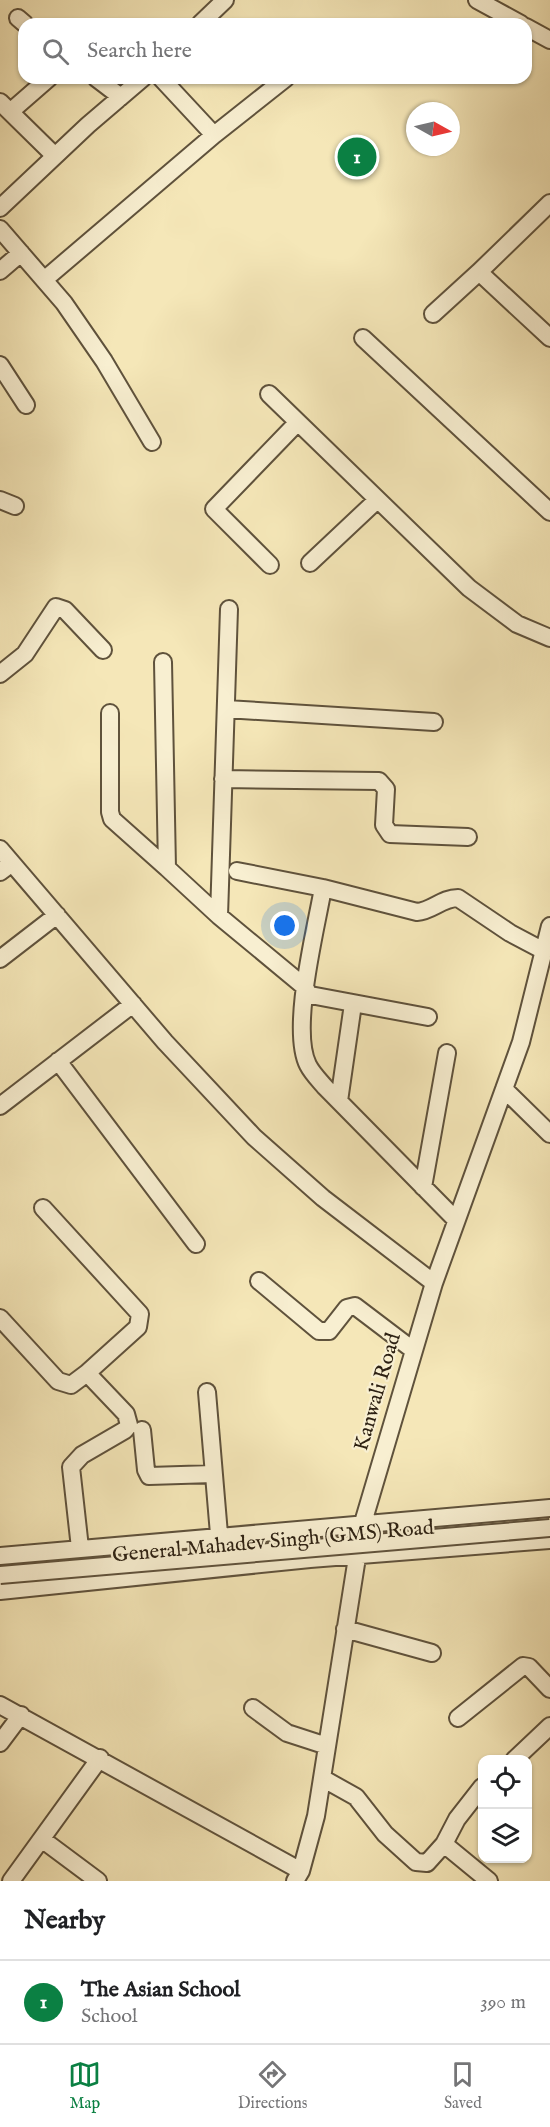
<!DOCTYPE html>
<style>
:root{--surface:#fff;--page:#f6f6f6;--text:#202124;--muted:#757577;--line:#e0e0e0;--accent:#0b8043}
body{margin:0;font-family:"IM FELL English",serif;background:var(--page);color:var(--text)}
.controls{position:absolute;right:18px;bottom:18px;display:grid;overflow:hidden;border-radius:12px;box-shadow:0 2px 4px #0004}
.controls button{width:54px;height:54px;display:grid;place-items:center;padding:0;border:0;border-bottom:2px solid var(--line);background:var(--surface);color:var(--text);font:30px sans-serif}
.compass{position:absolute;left:406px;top:102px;width:54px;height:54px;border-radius:50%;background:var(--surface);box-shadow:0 2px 4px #0004;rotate:98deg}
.you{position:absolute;left:285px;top:926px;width:21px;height:21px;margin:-15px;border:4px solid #fff;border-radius:50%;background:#1a73e8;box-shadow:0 0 0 9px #1a73e833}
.badge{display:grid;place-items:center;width:39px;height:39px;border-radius:50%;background:var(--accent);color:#fff;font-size:20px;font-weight:700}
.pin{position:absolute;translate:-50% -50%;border:3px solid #fff;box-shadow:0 2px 6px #0006}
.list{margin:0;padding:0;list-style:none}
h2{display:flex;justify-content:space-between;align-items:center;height:78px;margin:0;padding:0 24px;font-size:26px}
h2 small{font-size:20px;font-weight:400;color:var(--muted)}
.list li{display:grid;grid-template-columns:39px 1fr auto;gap:18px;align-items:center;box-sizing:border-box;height:84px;padding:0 24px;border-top:2px solid var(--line)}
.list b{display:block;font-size:22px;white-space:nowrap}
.list p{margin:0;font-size:20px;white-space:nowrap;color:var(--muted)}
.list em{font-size:20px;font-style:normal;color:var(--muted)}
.icon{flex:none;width:33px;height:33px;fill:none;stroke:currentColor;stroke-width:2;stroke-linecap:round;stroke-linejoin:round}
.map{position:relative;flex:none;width:550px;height:1881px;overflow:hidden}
.search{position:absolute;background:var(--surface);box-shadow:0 2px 4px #0004;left:18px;right:18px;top:18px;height:66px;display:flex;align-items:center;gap:15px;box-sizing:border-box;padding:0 21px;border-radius:18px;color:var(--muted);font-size:22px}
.sheet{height:162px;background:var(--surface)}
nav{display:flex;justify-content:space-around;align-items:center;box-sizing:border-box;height:84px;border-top:2px solid var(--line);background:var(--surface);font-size:16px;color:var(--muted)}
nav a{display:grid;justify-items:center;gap:3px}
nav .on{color:var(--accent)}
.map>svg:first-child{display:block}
</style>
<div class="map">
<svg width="550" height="1881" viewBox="0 0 550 1881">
<rect width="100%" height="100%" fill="#f5e7b8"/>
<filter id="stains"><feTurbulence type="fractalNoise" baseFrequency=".00333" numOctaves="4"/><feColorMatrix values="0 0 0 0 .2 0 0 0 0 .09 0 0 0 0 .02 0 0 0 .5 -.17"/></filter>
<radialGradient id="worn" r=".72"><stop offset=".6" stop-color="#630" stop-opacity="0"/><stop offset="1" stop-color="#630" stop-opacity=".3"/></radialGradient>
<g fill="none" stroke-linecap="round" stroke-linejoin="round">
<!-- minor casing -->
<g stroke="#5f523c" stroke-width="20">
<path id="minor" d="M 477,0 L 521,24
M 18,18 L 25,24
M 200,24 L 225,0
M 526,27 L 550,40
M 96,78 L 121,97
M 161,78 L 214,135 L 286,78
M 0,102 L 55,156
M 10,112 L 49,78
M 550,203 L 479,272 L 550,338
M 0,208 L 88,125 L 143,78
M 0,229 L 64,303 L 104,361 L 152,442
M 0,271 L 21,253
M 44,280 L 214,135
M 433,314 L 479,272
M 363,338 L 550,512
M 0,365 L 26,405
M 269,394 L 469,588 L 517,624 L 550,638
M 0,500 L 15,506
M 310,563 L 377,500
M 270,565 L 214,509 L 297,423
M 163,662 L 167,868 L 219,916 L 306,988
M 0,674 L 25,654 L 56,607 L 65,610 L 103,650
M 226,709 L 434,722
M 110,713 L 110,812 L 112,819 L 167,868
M 223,779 L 379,781 L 386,789 L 384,825 L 390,834 L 468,837
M 0,849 L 165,1042 L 254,1137 L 323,1198 L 434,1283
M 237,871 L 323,888 C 316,929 290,1029 308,1065 C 312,1073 319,1080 325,1087 L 456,1220
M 0,872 L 12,863
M 323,888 L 417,912 C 432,911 442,898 458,898 L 510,933 L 544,951
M 219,916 L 229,609
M 0,959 L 57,915
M 305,994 L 428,1017
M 58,1061 L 196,1244
M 504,1089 L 550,1134
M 339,1101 L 353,1004
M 0,1106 L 133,1004
M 423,1187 L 447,1053
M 43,1208 L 140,1314 L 138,1327 L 87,1373 L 126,1414 L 129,1425 L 125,1430 L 82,1455 L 71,1467 L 80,1548
M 259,1281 L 319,1331 L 329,1331 L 347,1308 L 355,1306 L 413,1350
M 0,1318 L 58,1381 L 71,1385 L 87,1373
M 207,1392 L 220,1546
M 142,1430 L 146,1470 L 149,1476 L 213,1474
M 0,1556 L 550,1508
M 0,1591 L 310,1559 L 550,1540
M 345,1629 L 432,1653
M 0,1705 L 301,1871
M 253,1708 L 287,1733 L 327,1746
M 458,1718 L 523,1666 L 529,1667 L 550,1689
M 0,1743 L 21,1715
M 514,1760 L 550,1726
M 322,1778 L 356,1797 L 385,1834 L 416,1862 L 427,1863 L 444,1844
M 482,1787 L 457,1819 L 444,1844 L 489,1881
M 43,1840 L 98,1881
M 11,1881 L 100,1758
M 295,1881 L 301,1871 L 316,1816 L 362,1526 L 434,1283 L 521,1042 L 550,926"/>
</g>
<!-- minor -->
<use href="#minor" stroke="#f8efd1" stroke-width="16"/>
<!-- minor-bridge casing -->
<g stroke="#5f523c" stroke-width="20" stroke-linecap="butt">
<path id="minor-bridge" d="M 0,1575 L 550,1528"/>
</g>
<!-- minor-bridge -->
<use href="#minor-bridge" stroke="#f8efd1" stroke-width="16"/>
</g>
<g text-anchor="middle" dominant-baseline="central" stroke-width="4.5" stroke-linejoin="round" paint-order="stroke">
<!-- street labels -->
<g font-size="21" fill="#2d2113" stroke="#f8efd1">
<text transform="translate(378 1392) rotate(-74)">Kanwali Road</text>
<text transform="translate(273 1542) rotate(-5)">General Mahadev Singh (GMS) Road</text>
</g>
</g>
<rect width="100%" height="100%" filter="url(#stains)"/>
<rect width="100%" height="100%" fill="url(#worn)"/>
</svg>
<div class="controls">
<button><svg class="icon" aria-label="locate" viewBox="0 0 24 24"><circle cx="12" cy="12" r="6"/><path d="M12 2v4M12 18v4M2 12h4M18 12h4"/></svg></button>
<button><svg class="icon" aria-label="layers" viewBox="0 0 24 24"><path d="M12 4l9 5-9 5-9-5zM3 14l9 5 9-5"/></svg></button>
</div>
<svg class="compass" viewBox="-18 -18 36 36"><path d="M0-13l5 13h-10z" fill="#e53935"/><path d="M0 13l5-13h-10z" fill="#757577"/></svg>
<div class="you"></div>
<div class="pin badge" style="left:357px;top:157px">1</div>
<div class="search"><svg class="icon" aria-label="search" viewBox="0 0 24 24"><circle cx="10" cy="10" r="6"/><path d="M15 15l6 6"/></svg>Search here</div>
</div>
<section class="sheet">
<h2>Nearby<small></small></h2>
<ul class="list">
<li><span class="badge">1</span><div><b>The Asian School</b><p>School</p></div><em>390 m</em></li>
</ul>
</section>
<nav>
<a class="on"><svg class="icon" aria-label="map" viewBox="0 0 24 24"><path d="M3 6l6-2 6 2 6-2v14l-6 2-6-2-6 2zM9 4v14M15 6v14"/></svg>Map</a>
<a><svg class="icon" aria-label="directions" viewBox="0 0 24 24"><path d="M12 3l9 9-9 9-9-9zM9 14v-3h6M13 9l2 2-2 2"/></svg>Directions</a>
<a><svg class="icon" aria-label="saved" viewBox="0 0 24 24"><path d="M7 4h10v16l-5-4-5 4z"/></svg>Saved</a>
</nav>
